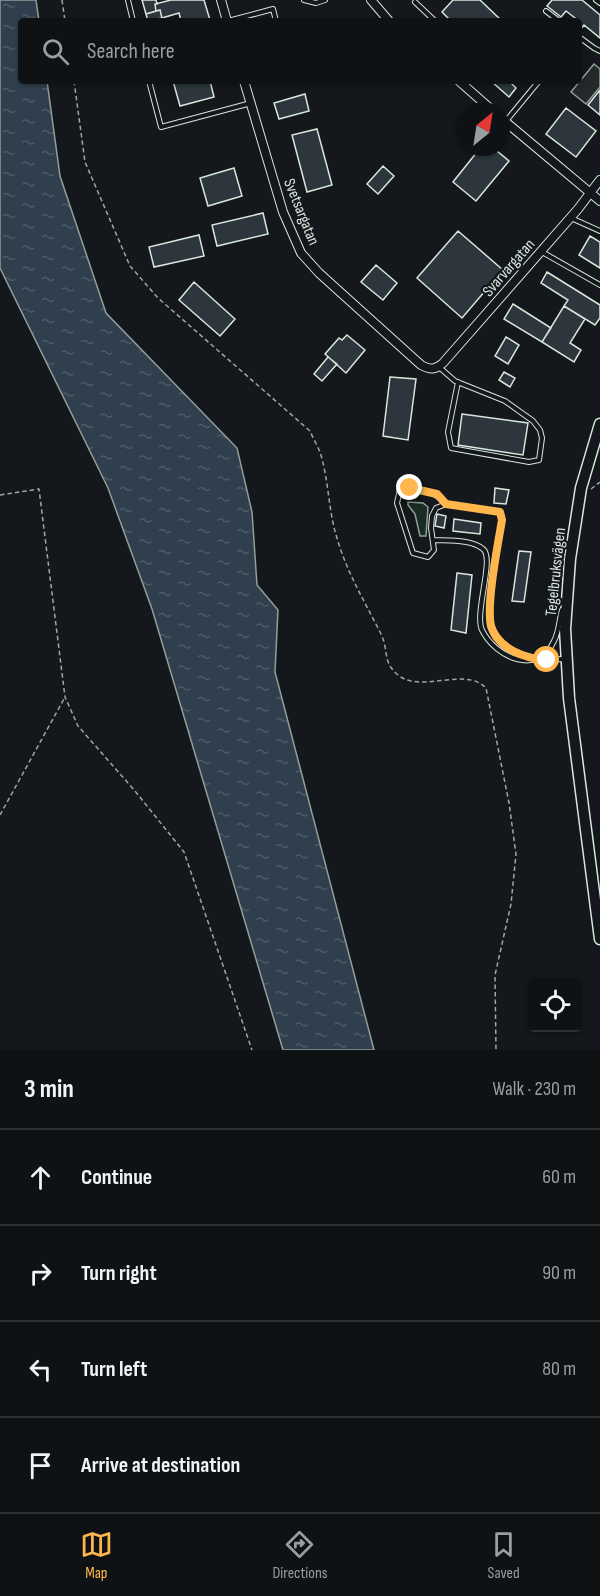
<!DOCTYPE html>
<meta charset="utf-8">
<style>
:root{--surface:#0f1215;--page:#1d2022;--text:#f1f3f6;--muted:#9b9ea0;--line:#2f3234;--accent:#ffb74d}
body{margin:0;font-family:"Sofia Sans Condensed",sans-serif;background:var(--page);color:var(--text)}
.controls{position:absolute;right:18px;bottom:18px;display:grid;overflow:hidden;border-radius:6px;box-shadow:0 2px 4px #0004}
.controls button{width:54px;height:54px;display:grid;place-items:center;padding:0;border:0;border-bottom:2px solid var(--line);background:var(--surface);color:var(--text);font:30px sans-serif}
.compass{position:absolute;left:456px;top:102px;width:54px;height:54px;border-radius:50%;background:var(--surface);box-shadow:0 2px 4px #0004;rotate:30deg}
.stop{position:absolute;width:18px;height:18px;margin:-14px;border:4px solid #ffb74d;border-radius:50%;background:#fff}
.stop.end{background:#ffb74d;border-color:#fff;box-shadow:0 2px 6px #0008}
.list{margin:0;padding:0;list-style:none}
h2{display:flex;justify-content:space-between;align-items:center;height:78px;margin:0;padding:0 24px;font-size:26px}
h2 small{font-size:20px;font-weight:400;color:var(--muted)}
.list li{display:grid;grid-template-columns:39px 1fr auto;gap:18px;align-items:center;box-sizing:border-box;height:96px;padding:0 24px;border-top:2px solid var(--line)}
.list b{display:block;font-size:22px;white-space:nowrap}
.list em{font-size:20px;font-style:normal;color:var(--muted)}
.icon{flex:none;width:33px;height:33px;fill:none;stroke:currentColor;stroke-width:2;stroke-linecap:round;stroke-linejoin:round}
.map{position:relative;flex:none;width:600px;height:1050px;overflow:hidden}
.search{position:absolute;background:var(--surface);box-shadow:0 2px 4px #0004;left:18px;right:18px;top:18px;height:66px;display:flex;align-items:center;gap:15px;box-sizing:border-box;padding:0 21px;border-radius:6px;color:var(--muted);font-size:22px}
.sheet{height:462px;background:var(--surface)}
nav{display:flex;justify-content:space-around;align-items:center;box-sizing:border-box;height:84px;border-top:2px solid var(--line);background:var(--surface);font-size:16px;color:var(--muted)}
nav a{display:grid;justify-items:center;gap:3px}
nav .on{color:var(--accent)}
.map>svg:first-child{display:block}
</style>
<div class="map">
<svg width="600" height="1050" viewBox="0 0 600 1050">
<defs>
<pattern id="water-ripples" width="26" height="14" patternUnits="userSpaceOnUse" patternTransform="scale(1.5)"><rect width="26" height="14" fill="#2f3f4d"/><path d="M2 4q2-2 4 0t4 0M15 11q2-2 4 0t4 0" fill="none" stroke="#4c5b66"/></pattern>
</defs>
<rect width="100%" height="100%" fill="#14181c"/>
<!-- green -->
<path fill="#1a2d24" stroke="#939e99" stroke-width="1.5" d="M 408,502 L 423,503 L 428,507 L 426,536 L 420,536 L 415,514 L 408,505 Z"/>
<!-- parking -->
<path fill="#24282b" stroke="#939e99" stroke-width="1.5" d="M 594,64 L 600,69 L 600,87 L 586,104 L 571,92 Z"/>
<!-- water -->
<path fill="url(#water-ripples)" stroke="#939e99" stroke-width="1.5" d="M 0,0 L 36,0 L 39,21 L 21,21 L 21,81 L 47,81 L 60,176 L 106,313 L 237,448 L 252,512 L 257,585 L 278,610 L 275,672 L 374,1050 L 283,1050 L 152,609 L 108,488 L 0,268 Z"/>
<!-- building -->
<path fill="#2c363c" stroke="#d8e6dc" stroke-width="1.5" d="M 142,0 L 156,0 L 157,4 L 155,4 L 156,11 L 146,14 Z
M 171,0 L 204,0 L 210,20 L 181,21 L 179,13 L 162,18 L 160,10 L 156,11 L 155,4 Z
M 453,0 L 480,0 L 502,21 L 451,21 L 442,12 Z
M 552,0 L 582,0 L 600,15 L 600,38 L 584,25 L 579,31 L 579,21 L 572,21 L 575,18 L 566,11 L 561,17 L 547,6 Z
M 160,10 L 162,18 L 148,21 L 146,14 Z
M 173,81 L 210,81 L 214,97 L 180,106 Z
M 491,81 L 513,81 L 511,83 L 516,88 L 509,97 Z
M 600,90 L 600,115 L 588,105 Z
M 305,94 L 309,111 L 279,119 L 274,103 Z
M 566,108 L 596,131 L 576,157 L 546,134 Z
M 317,129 L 332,185 L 307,192 L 292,135 Z
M 481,147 L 492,147 L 509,161 L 476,201 L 453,182 Z
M 383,166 L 394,176 L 378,194 L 367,184 Z
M 234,168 L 242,196 L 208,206 L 200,178 Z
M 263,213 L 268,234 L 217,246 L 212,225 Z
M 458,231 L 503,270 L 462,318 L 417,278 Z
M 199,235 L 204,256 L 154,267 L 149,247 Z
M 590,236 L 600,242 L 600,268 L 579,255 Z
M 376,265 L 397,283 L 383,300 L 361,282 Z
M 547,272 L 600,305 L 600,318 L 595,325 L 564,306 L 568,300 L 541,283 Z
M 194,282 L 235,319 L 220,336 L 179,300 Z
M 513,304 L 551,328 L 542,342 L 504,319 Z
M 564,306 L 585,319 L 570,343 L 581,350 L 574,362 L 542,342 Z
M 347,335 L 365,350 L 346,373 L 325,354 L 339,338 L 342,340 Z
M 506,337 L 519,345 L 508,364 L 495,356 Z
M 328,357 L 337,364 L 322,381 L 314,374 Z
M 504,372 L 515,378 L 510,387 L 499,380 Z
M 390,377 L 416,379 L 408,440 L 383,436 Z
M 462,414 L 528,423 L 523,455 L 458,445 Z
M 495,488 L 509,490 L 506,504 L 494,503 Z
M 437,514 L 446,516 L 444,528 L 435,526 Z
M 454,519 L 481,523 L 480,534 L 453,531 Z
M 519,551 L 531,552 L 524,602 L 512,601 Z
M 457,573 L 472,575 L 466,633 L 451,630 Z"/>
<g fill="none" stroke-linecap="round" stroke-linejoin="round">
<!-- lane casing -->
<g stroke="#d8e6dc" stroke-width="6">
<path id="lane" d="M 128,0 L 133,21
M 304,0 L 316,3 L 325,0
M 596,0 L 600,3
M 415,2 L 435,21
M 546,11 L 559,21
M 228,21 L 273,9 L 276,21
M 579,37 L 594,48 L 600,51
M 149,81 L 161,127 L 251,103
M 506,121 L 539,81
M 571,218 L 600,231
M 542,252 L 600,285
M 439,367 L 455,381 L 505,401 L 533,421 L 540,430 L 542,438 L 539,460 L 529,462 L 451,448 L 448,432 L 458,382
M 446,504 C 434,490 418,487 400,489 L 397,503 L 413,553 L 428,557 L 434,550 L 431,528 L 432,516 L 436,508 L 446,504 L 500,512 L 502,520 C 498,544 485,605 491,626 C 500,658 540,660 566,659
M 433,540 C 447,541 471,539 483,549 C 495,558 474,613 482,630 C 495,657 538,677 554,641 C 559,632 559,620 562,610"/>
</g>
<!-- street casing -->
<g stroke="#d8e6dc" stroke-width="10">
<path id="street" d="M 221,0 L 227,21
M 371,0 L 389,21
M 244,81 L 283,212 L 301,253 L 319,273 L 421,365 C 430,370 435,370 443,363 L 578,209 L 600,180
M 459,81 L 493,111
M 501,118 L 600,201"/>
</g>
<!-- secondary casing -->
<g stroke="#d8e6dc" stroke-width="13">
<path id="secondary" d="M 600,424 L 581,488 L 570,559 L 565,629 L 569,698 L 600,939"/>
</g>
<!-- path -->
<path stroke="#9da8a2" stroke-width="1.5" stroke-dasharray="4.5 3" stroke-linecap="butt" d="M 62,0 L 65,21
M 74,81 L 85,162 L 130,266 L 158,298 L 310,431 C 313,438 317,445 320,452 C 329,480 328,510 337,538 C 347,573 365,602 381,634 C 389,650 382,662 398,675 C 421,694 465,666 486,688 L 509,803 L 516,854 L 511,904 L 495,975 L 496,1050
M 591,489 L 600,482
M 0,495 L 39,489 L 65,697 L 78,726 L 135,791 L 184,852 L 252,1050
M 0,815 L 65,697"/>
<!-- lane -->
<use href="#lane" stroke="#14181c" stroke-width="4"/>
<!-- street -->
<use href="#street" stroke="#14181c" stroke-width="8"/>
<!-- secondary -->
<use href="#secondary" stroke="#14181c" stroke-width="10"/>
</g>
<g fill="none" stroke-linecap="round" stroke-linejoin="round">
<!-- route -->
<path stroke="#ffb74d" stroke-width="8" d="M 410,488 L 437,494 L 446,504 L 500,512 L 502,520 C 498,544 486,604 491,626 C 498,649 526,659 547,660"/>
</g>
<g text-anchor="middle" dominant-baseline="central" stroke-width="4.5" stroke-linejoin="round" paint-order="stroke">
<!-- street labels -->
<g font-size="16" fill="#d8e6dc" stroke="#14181c">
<text transform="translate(301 212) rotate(68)">Svetsargatan</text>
<text transform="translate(509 268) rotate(-49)">Svarvargatan</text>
<text transform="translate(556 572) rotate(-84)">Tegelbruksvägen</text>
</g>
</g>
</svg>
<div class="controls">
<button><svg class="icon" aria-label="locate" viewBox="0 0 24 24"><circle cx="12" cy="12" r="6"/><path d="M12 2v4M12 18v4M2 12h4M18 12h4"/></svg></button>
</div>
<svg class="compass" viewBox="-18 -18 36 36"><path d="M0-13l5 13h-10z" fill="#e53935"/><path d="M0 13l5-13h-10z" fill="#9b9ea0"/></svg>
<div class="stop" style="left:547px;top:660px"></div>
<div class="stop end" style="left:410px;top:488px"></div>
<div class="search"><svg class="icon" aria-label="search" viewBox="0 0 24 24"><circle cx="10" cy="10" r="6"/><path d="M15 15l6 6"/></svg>Search here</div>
</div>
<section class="sheet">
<h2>3 min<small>Walk · 230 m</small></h2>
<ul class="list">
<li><svg class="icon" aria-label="ahead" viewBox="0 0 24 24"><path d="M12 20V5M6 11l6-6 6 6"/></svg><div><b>Continue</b></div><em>60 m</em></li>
<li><svg class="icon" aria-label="right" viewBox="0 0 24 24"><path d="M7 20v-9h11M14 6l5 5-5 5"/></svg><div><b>Turn right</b></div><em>90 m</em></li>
<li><svg class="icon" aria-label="left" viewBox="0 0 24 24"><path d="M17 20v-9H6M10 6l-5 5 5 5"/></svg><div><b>Turn left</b></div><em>80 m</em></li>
<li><svg class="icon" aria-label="arrive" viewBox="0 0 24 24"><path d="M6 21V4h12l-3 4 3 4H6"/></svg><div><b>Arrive at destination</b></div></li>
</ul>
</section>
<nav>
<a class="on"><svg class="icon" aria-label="map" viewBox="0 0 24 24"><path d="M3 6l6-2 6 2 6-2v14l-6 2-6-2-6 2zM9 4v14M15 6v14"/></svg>Map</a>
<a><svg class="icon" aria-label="directions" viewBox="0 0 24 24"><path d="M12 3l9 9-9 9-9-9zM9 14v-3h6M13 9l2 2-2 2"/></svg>Directions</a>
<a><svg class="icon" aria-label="saved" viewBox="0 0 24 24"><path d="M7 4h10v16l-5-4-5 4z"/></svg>Saved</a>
</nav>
